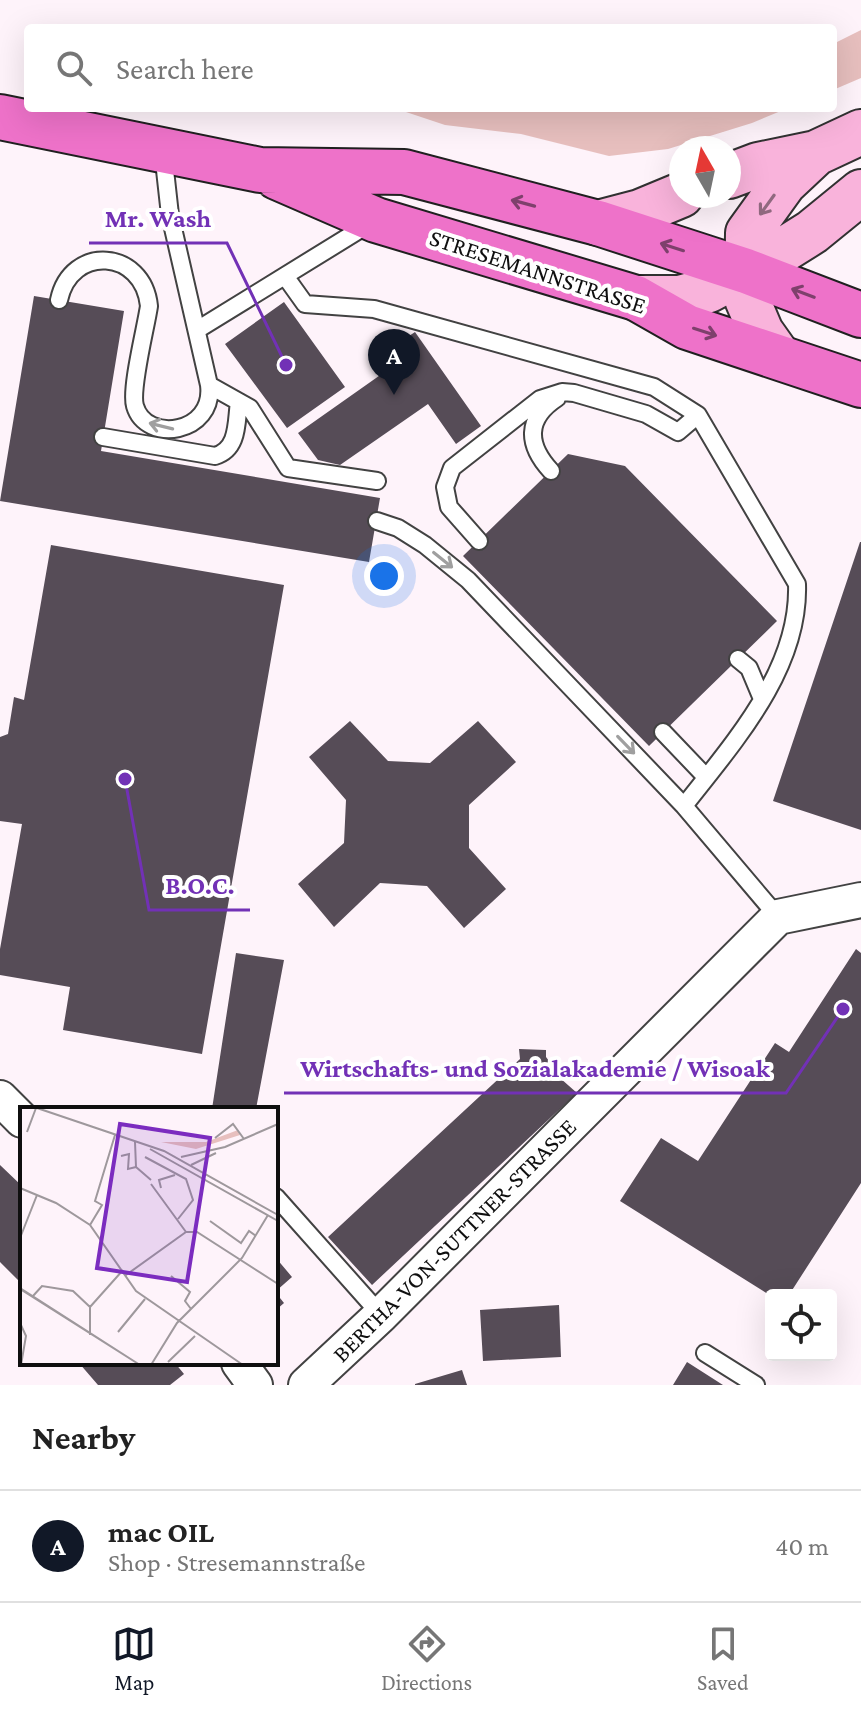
<!DOCTYPE html>
<meta charset="utf-8">
<style>
:root{--surface:#fff;--page:#f2f2f2;--text:#222;--muted:#767676;--line:#e0e0e0;--accent:#111827}
body{margin:0;font-family:"Crimson Pro",serif;background:var(--page);color:var(--text)}
.controls{position:absolute;right:24px;bottom:24px;display:grid;overflow:hidden;border-radius:8px;box-shadow:0 8px 32px #0002}
.controls button{width:72px;height:72px;display:grid;place-items:center;padding:0;border:0;border-bottom:2px solid var(--line);background:var(--surface);color:var(--text);font:40px sans-serif}
.compass{position:absolute;left:669px;top:136px;width:72px;height:72px;border-radius:50%;background:var(--surface);box-shadow:0 8px 32px #0002;rotate:351deg}
.you{position:absolute;left:384px;top:576px;width:28px;height:28px;margin:-20px;border:6px solid #fff;border-radius:50%;background:#1a73e8;box-shadow:0 0 0 12px #1a73e833}
.badge{display:grid;place-items:center;width:52px;height:52px;border-radius:50%;background:var(--accent);color:#fff;font-size:26px;font-weight:700}
.pin{position:absolute;translate:-50% -66px;filter:drop-shadow(0 2px 4px #0008)}
.pin::after{content:'';position:absolute;top:42px;width:28px;height:24px;background:inherit;clip-path:polygon(0 0,100% 0,50% 100%)}
.list{margin:0;padding:0;list-style:none}
h2{display:flex;justify-content:space-between;align-items:center;height:104px;margin:0;padding:0 32px;font-size:34px}
h2 small{font-size:26px;font-weight:400;color:var(--muted)}
.list li{display:grid;grid-template-columns:52px 1fr auto;gap:24px;align-items:center;box-sizing:border-box;height:112px;padding:0 32px;border-top:2px solid var(--line)}
.list b{display:block;font-size:30px;white-space:nowrap}
.list p{margin:0;font-size:26px;white-space:nowrap;color:var(--muted)}
.list em{font-size:26px;font-style:normal;color:var(--muted)}
.icon{flex:none;width:44px;height:44px;fill:none;stroke:currentColor;stroke-width:2;stroke-linecap:round;stroke-linejoin:round}
.map{position:relative;flex:none;width:861px;height:1385px;overflow:hidden}
.search{position:absolute;background:var(--surface);box-shadow:0 8px 32px #0002;left:24px;right:24px;top:24px;height:88px;display:flex;align-items:center;gap:20px;box-sizing:border-box;padding:0 28px;border-radius:8px;color:var(--muted);font-size:30px}
.sheet{height:216px;background:var(--surface)}
nav{display:flex;justify-content:space-around;align-items:center;box-sizing:border-box;height:112px;border-top:2px solid var(--line);background:var(--surface);font-size:22px;color:var(--muted)}
nav a{display:grid;justify-items:center;gap:4px}
nav .on{color:var(--accent)}
.map>svg:first-child{display:block}
</style>
<div class="map">
<svg width="861" height="1385" viewBox="0 0 861 1385">
<rect width="100%" height="100%" fill="#fef3fa"/>
<!-- green -->
<path fill="#e7bfbe" d="M 861,30 L 861,78 L 833,90 L 833,44 Z
M 438,108 L 788,108 L 752,123 L 668,149 L 609,156 L 521,134 L 445,125 L 406,112 Z"/>
<!-- building -->
<path fill="#564c57" d="M 34,296 L 124,311 L 101,451 L 380,498 L 369,562 L 0,501 Z
M 284,302 L 345,387 L 287,428 L 225,344 Z
M 415,332 L 481,426 L 456,444 L 428,404 L 340,465 L 318,460 L 298,433 L 403,359 L 394,346 Z
M 568,454 L 625,466 L 777,621 L 649,746 L 463,556 Z
M 860,542 L 861,542 L 861,830 L 773,801 Z
M 51,545 L 284,585 L 202,1054 L 63,1030 L 70,987 L 0,975 L 0,949 L 22,824 L 0,821 L 0,737 L 8,734 L 14,697 L 24,700 Z
M 350,721 L 388,761 L 430,763 L 478,721 L 516,762 L 469,805 L 469,848 L 506,889 L 464,928 L 427,886 L 380,883 L 334,927 L 298,884 L 344,843 L 346,800 L 309,757 Z
M 856,949 L 861,953 L 861,1183 L 789,1295 L 771,1296 L 620,1201 L 661,1138 L 698,1161 L 775,1043 L 789,1052 Z
M 236,953 L 284,960 L 256,1109 L 212,1109 Z
M 519,1049 L 546,1050 L 546,1057 L 552,1065 L 561,1065 L 560,1078 L 577,1093 L 372,1285 L 328,1237 L 520,1059 Z
M 0,1165 L 22,1186 L 22,1284 L 0,1262 Z
M 276,1258 L 292,1277 L 276,1291 Z
M 276,1293 L 284,1303 L 276,1310 Z
M 559,1305 L 561,1357 L 483,1361 L 480,1310 Z
M 687,1362 L 723,1385 L 673,1385 Z
M 79,1363 L 175,1363 L 184,1374 L 170,1385 L 98,1385 Z
M 462,1370 L 467,1385 L 415,1385 L 415,1384 Z"/>
<g fill="none" stroke-linecap="round" stroke-linejoin="round">
<!-- lane casing -->
<g stroke="#424242" stroke-width="20">
<path id="lane" d="M 285,276 L 305,304 L 374,309 L 654,387 L 698,415 L 797,584 C 800,669 734,742 684,806
M 59,300 C 71,244 143,249 149,306 C 146,327 130,389 135,406 C 146,444 215,434 209,385 L 170,215 L 163,152
M 197,330 L 369,224
M 209,385 L 250,408 L 288,468 L 377,481
M 103,437 L 215,456 C 239,449 236,422 239,402
M 551,471 C 527,445 525,419 557,398
M 377,521 L 398,528 L 425,545 L 468,580 L 684,806 L 778,917
M 479,541 L 449,507 L 445,487 L 452,468 L 540,399 L 562,392 L 574,393 L 646,414 L 678,432 L 698,415
M 738,659 L 749,668 L 762,699
M 663,732 L 706,777
M 276,1197 L 381,1315
M 705,1353 L 756,1385"/>
</g>
<!-- street casing -->
<g stroke="#424242" stroke-width="38">
<path id="street" d="M 0,1098 L 22,1120
M 239,1363 L 255,1385
M 306,1385 L 381,1315 L 778,917 L 861,900"/>
</g>
<!-- secondary casing -->
<g stroke="#313131" stroke-width="48">
<path id="secondary" d="M 729,176 L 758,165 L 816,153 L 861,132
M 598,223 L 640,212 L 681,195
M 636,298 L 680,298 L 709,290 L 785,249 L 812,232 L 861,192
M 778,356 L 761,332 L 747,299 L 748,233 L 784,183 L 816,153"/>
</g>
<!-- primary casing -->
<g stroke="#202020" stroke-width="48">
<path id="primary" d="M 0,117 L 260,170 L 404,172 L 598,223 L 746,271 L 861,315
M 277,177 L 376,220 L 636,298 L 687,327 L 861,385"/>
</g>
<!-- lane -->
<use href="#lane" stroke="#fff" stroke-width="16"/>
<!-- street -->
<use href="#street" stroke="#fff" stroke-width="34"/>
<!-- secondary -->
<use href="#secondary" stroke="#f9b3db" stroke-width="44"/>
<!-- primary -->
<use href="#primary" stroke="#ee72c9" stroke-width="44"/>
</g>
<!-- one-way arrows -->
<defs><path id="oneway-shaft" d="M-6 0H5M1.5-3L5.5 0L1.5 3" fill="none" stroke-width="1.6" stroke-linecap="round" stroke-linejoin="round" transform="scale(2)"/></defs>
<g stroke="#7e406c">
<use href="#oneway-shaft" transform="translate(523 203) rotate(-165)"/>
<use href="#oneway-shaft" transform="translate(672 247) rotate(-162)"/>
<use href="#oneway-shaft" transform="translate(803 293) rotate(-159)"/>
<use href="#oneway-shaft" transform="translate(705 332) rotate(18)"/>
</g>
<use stroke="#90697f" href="#oneway-shaft" transform="translate(767 205) rotate(126)"/>
<g stroke="#9f9f9f">
<use href="#oneway-shaft" transform="translate(161 426) rotate(-166)"/>
<use href="#oneway-shaft" transform="translate(443 560) rotate(39)"/>
<use href="#oneway-shaft" transform="translate(626 745) rotate(46)"/>
</g>
<g text-anchor="middle" dominant-baseline="central" stroke-width="8" stroke-linejoin="round" paint-order="stroke">
<!-- street labels -->
<g font-size="24" fill="#0f0f0f" stroke="#fff">
<text transform="translate(538 271) rotate(18)">STRESEMANNSTRASSE</text>
<text transform="translate(454 1240) rotate(-45)">BERTHA-VON-SUTTNER-STRASSE</text>
</g>
</g>
<!-- overview -->
<g transform="translate(20 1107)">
<rect width="258" height="258" fill="#fef3fa"/>
<path d="M 218,23 L 220,28 L 176,42 L 141,35 L 186,35 Z" fill="#e7bfbe"/>
<path fill="none" stroke="#9e989c" stroke-width="2" d="M 14,0 L 144,44 L 258,108M 7,25 L 16,1M 195,31 L 213,17 L 224,32M 115,35 L 116,60 L 131,73M 130,42 L 258,114M 101,49 L 109,47 L 108,62 L 116,60M 125,50 L 166,72 L 173,93 L 158,112M 161,50 L 205,40 L 258,17M 171,58 L 196,46M 131,77 L 166,125M 0,81 L 36,96 L 70,118 L 116,184 L 223,258M 141,81 L 139,73 L 155,68M 190,114 L 221,136 L 229,124 L 236,129M 70,118 L 82,98 L 75,94 L 95,28M 0,131 L 17,88M 106,168 L 166,125 L 177,125 L 258,177M 151,169 L 170,185 L 165,194 L 171,202M 0,181 L 120,258M 0,182 L 120,258M 13,189 L 22,179 L 53,184 L 70,200 L 70,228M 70,200 L 103,163M 0,216 L 6,229 L 1,258M 98,225 L 125,192M 148,255 L 175,229M 131,258 L 157,216 L 222,151 L 248,108"/>
<path fill="#7b2cbf" fill-opacity="0.15" stroke="#7b2cbf" stroke-width="4" d="M 100,17 L 190,31 L 167,175 L 77,161 Z"/>
<rect width="258" height="258" fill="none" stroke="#0f0f0f" stroke-width="4"/>
</g>
<!-- callouts -->
<path fill="none" stroke="#7231b6" stroke-width="3" d="M286 365L227 243H89M125 779L149 910H250M843 1009L786 1093H284"/>
<g fill="#7231b6" stroke="#fff" stroke-width="3">
<circle cx="286" cy="365" r="8"/>
<circle cx="125" cy="779" r="8"/>
<circle cx="843" cy="1009" r="8"/>
</g>
<g font-size="26" text-anchor="middle" font-weight="bold" fill="#7231b6" stroke="#fff" stroke-width="8" stroke-linejoin="round" paint-order="stroke">
<text x="158" y="227">Mr. Wash</text>
<text x="200" y="894">B.O.C.</text>
<text x="535" y="1077">Wirtschafts- und Sozialakademie / Wisoak</text>
</g>
</svg>
<div class="controls">
<button><svg class="icon" aria-label="locate" viewBox="0 0 24 24"><circle cx="12" cy="12" r="6"/><path d="M12 2v4M12 18v4M2 12h4M18 12h4"/></svg></button>
</div>
<svg class="compass" viewBox="-18 -18 36 36"><path d="M0-13l5 13h-10z" fill="#e53935"/><path d="M0 13l5-13h-10z" fill="#767676"/></svg>
<div class="you"></div>
<div class="pin badge" style="left:394px;top:395px">A</div>
<div class="search"><svg class="icon" aria-label="search" viewBox="0 0 24 24"><circle cx="10" cy="10" r="6"/><path d="M15 15l6 6"/></svg>Search here</div>
</div>
<section class="sheet">
<h2>Nearby<small></small></h2>
<ul class="list">
<li><span class="badge">A</span><div><b>mac OIL</b><p>Shop · Stresemannstraße</p></div><em>40 m</em></li>
</ul>
</section>
<nav>
<a class="on"><svg class="icon" aria-label="map" viewBox="0 0 24 24"><path d="M3 6l6-2 6 2 6-2v14l-6 2-6-2-6 2zM9 4v14M15 6v14"/></svg>Map</a>
<a><svg class="icon" aria-label="directions" viewBox="0 0 24 24"><path d="M12 3l9 9-9 9-9-9zM9 14v-3h6M13 9l2 2-2 2"/></svg>Directions</a>
<a><svg class="icon" aria-label="saved" viewBox="0 0 24 24"><path d="M7 4h10v16l-5-4-5 4z"/></svg>Saved</a>
</nav>
